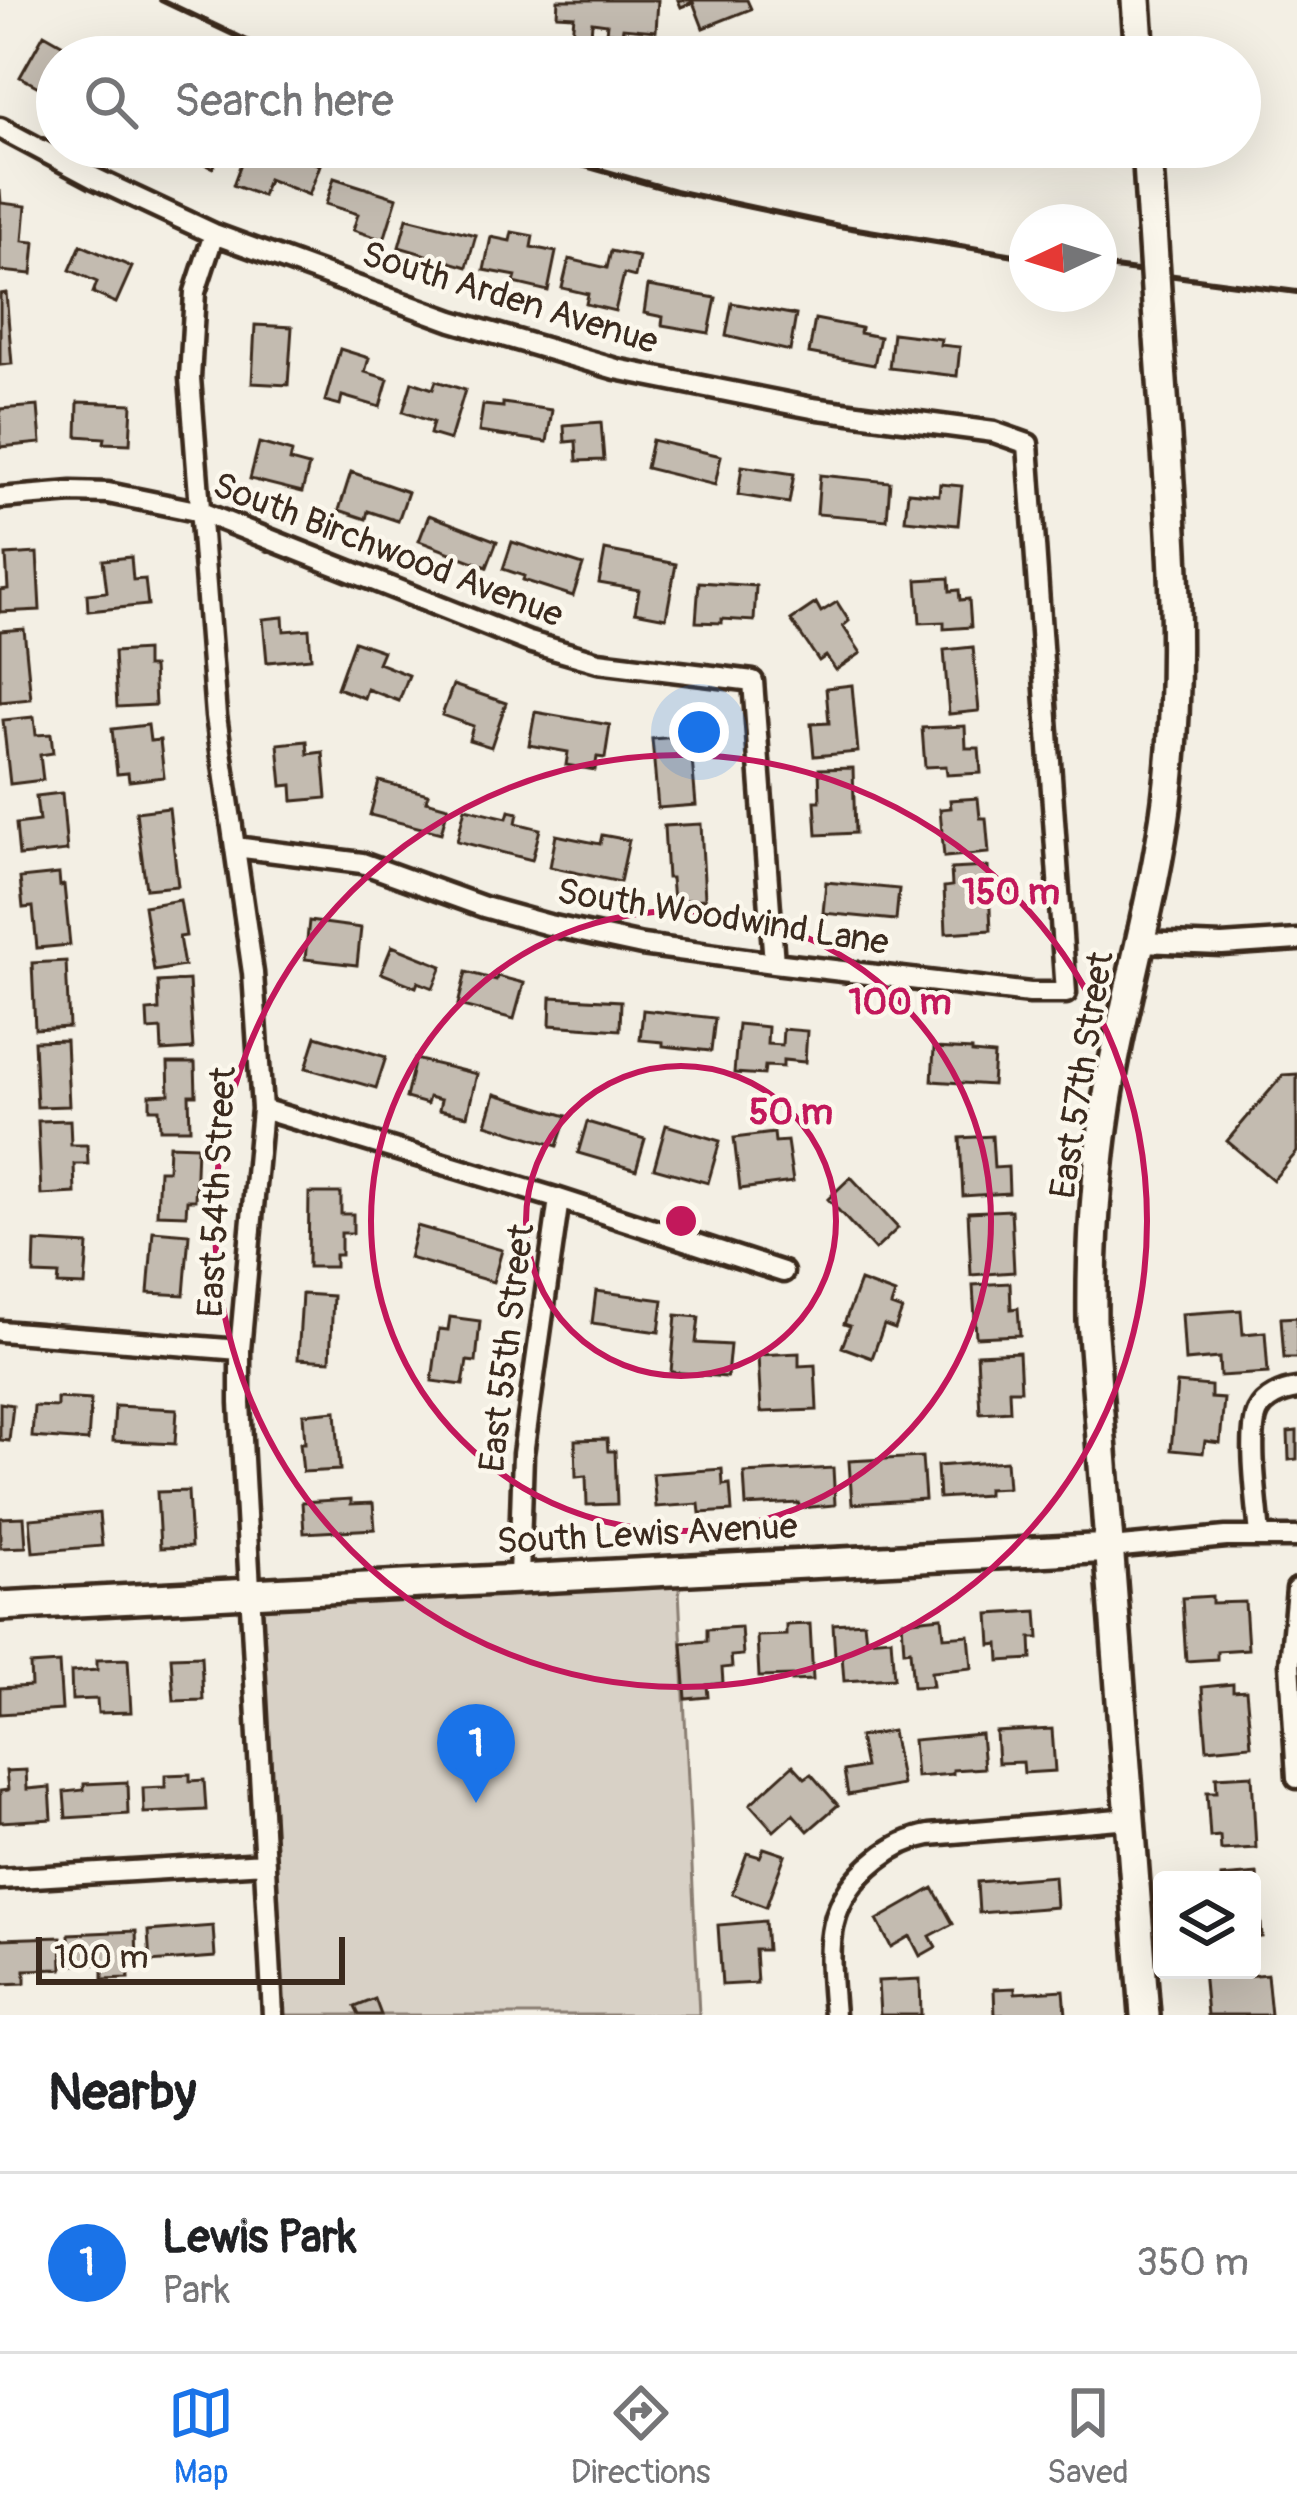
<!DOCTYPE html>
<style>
:root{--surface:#fff;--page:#f2f2f2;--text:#202124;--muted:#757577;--line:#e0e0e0;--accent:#1a73e8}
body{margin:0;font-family:Pangolin,sans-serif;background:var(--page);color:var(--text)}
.controls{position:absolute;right:36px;bottom:36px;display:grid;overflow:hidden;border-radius:12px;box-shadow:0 12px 48px #0002}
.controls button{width:108px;height:108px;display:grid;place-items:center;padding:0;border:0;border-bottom:3px solid var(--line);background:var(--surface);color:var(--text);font:60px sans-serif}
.compass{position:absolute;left:1009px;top:204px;width:108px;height:108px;border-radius:50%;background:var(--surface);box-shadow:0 12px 48px #0002;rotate:266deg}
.scale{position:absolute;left:36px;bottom:30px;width:309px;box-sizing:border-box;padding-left:12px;border:6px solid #3b2a1e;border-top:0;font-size:33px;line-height:42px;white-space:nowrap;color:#3b2a1e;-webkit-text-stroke:9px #fbf7ec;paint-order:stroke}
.you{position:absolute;left:699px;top:732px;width:42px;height:42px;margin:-30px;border:9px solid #fff;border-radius:50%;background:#1a73e8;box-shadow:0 0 0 18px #1a73e833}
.badge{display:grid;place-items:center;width:78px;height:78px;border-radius:50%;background:var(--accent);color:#fff;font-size:39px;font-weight:700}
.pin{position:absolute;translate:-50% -99px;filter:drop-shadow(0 3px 6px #0008)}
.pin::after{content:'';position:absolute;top:63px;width:42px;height:36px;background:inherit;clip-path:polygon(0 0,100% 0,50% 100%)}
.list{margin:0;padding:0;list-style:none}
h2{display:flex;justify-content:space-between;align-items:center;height:156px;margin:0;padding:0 48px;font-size:51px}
h2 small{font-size:39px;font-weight:400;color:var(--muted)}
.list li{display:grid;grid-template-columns:78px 1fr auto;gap:36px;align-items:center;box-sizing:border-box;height:180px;padding:0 48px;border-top:3px solid var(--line)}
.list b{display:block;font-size:45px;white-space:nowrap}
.list p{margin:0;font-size:39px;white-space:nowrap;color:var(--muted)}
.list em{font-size:39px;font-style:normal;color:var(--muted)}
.icon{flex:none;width:66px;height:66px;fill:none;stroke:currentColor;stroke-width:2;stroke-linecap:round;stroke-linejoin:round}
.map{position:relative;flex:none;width:1297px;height:2015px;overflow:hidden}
.search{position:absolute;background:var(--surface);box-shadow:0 12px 48px #0002;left:36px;right:36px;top:36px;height:132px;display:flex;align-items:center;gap:30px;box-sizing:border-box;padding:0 42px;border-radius:66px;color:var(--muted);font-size:45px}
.sheet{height:336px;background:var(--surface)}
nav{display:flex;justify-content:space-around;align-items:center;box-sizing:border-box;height:168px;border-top:3px solid var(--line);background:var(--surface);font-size:33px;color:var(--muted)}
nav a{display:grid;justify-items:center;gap:6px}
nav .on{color:var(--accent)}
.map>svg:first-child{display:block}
</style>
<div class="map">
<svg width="1297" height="2015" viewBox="0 0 1297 2015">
<rect width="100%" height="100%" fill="#f3efe4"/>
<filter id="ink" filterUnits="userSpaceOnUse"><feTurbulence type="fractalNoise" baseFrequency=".00833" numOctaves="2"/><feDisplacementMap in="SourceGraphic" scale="24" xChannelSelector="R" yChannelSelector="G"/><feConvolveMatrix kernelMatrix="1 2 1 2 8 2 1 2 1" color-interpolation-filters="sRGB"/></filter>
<g filter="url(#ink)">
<!-- green -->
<path fill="#d8d1c6" stroke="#8a7e72" stroke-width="3" d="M 678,1568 L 699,2015 L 273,2015 L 251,1592 Z"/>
<!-- building -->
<path fill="#c3bbb0" stroke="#3b2a1e" stroke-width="3" d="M 558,0 L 658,0 L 656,31 L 623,28 L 622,33 L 606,32 L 607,24 L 592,22 L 591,36 L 572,35 L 574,16 L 557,15 Z
M 678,0 L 747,0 L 751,9 L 703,28 L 693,2 L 681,7 Z
M 44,34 L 65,46 L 57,57 L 57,97 L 20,77 Z
M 167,147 L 223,147 L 213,168 L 196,160 L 193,165 L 164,152 Z
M 247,147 L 270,147 L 320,165 L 309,195 L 268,179 L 262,196 L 233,185 Z
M 334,178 L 397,198 L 384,240 L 353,230 L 358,214 L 326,204 Z
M 0,190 L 1,203 L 26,206 L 23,241 L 35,242 L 32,274 L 0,271 Z
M 407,218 L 476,235 L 467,267 L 399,247 Z
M 512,232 L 533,236 L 531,247 L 556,252 L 548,291 L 514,283 L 516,276 L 484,270 L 491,237 L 510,241 Z
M 81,245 L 132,267 L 116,303 L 93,293 L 97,282 L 70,270 Z
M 611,251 L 639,257 L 635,277 L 624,274 L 615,311 L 586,304 L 588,294 L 562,288 L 569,259 L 607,268 Z
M 648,286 L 716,298 L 709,333 L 662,325 L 663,317 L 644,313 Z
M 6,293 L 12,364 L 0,365 L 0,294 Z
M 732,303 L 796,315 L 790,351 L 726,336 Z
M 815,319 L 861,328 L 860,333 L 880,337 L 874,365 L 809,353 Z
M 255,325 L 292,327 L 288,385 L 252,383 Z
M 893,333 L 941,339 L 940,345 L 960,347 L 957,376 L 889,368 Z
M 340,349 L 369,358 L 365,372 L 388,379 L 380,407 L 342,396 L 340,405 L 325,401 Z
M 436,381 L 465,390 L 450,440 L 430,434 L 433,422 L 403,412 L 412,382 L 433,389 Z
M 78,402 L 132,404 L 130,444 L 104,443 L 105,438 L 77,436 Z
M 503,403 L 552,410 L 547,442 L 479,432 L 483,405 L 503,407 Z
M 38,406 L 41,443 L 0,447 L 0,409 Z
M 601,422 L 604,460 L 577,461 L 576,441 L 565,442 L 564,425 Z
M 652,440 L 721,456 L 715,485 L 646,468 Z
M 259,443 L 292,452 L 290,461 L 309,466 L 302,492 L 250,479 Z
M 742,466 L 794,474 L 789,503 L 738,495 Z
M 351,472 L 408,492 L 398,521 L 368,511 L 366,519 L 339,510 Z
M 820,475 L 890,482 L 887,520 L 817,514 Z
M 940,484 L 962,486 L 958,525 L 905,520 L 908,492 L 939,495 Z
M 429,515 L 497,541 L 487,567 L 419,541 Z
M 512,542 L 583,565 L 573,596 L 523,580 L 524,576 L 503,569 Z
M 605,550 L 676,564 L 666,618 L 635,612 L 639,590 L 599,583 Z
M 37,553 L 40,610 L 0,612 L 0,590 L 8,589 L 6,555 Z
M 131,557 L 133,580 L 145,579 L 148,605 L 88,611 L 87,594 L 107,592 L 103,560 Z
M 949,578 L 950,591 L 959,590 L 960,600 L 969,599 L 971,627 L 944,629 L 944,622 L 920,623 L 917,580 Z
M 699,582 L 756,586 L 754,621 L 722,619 L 722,623 L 696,622 Z
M 837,602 L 849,621 L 843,626 L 861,653 L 836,670 L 826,656 L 819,661 L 791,620 L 816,603 L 821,612 Z
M 283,617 L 284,631 L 309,629 L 311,658 L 267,662 L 263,619 Z
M 24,629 L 31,699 L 0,702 L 0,631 Z
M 354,641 L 383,651 L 378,663 L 409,675 L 399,701 L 367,689 L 364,698 L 337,688 Z
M 973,647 L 979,711 L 949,714 L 944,650 Z
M 146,650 L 146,667 L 153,667 L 155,705 L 117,707 L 114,652 Z
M 453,685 L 506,703 L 491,747 L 469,740 L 473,726 L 442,715 Z
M 852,685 L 858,752 L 814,756 L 811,724 L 829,723 L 826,688 Z
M 535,712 L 610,725 L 605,758 L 597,757 L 595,770 L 566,765 L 568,752 L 529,745 Z
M 34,717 L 36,735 L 51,734 L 53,753 L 40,755 L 43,780 L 10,784 L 3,720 Z
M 148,725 L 150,741 L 160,740 L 164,777 L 129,781 L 128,773 L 117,774 L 112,729 Z
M 965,726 L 966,748 L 979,748 L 981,773 L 947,775 L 946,766 L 925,767 L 922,728 Z
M 690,736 L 696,805 L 658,808 L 652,739 Z
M 307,741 L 308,754 L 323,752 L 327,798 L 293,801 L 292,785 L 282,786 L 278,744 Z
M 853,768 L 855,833 L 817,835 L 815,801 L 820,801 L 819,769 Z
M 379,781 L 428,794 L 426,801 L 448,807 L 441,833 L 370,815 Z
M 62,793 L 67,851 L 19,856 L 16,824 L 39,821 L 36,796 Z
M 978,798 L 980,818 L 986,818 L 989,853 L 944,857 L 940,809 L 951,808 L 950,800 Z
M 169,808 L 178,886 L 146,889 L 136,812 Z
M 465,808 L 507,818 L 509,811 L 518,813 L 516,823 L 540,829 L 532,860 L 457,841 Z
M 701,824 L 705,899 L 673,901 L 671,878 L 667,878 L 664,826 Z
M 556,835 L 600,844 L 602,835 L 629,840 L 620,882 L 550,867 Z
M 988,867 L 991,930 L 946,933 L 944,887 L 952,886 L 951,869 Z
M 59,874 L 60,886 L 64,885 L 70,945 L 37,948 L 33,907 L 23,908 L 20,878 Z
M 826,882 L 899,889 L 896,920 L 823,913 Z
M 180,900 L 186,936 L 179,937 L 184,966 L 154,971 L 144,906 Z
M 309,921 L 361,928 L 357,965 L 305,959 Z
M 392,946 L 442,966 L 433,988 L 418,982 L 416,987 L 381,973 Z
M 66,961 L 69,1027 L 35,1029 L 32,963 Z
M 466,972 L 496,980 L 497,976 L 524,983 L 514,1019 L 458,1005 Z
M 189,980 L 193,1049 L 162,1051 L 161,1029 L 148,1030 L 147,1011 L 159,1010 L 158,982 Z
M 551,997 L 621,1001 L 620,1030 L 550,1025 Z
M 643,1010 L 715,1018 L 711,1051 L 663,1046 L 663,1042 L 640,1040 Z
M 738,1024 L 768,1027 L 767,1044 L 782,1045 L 783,1029 L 807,1031 L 805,1062 L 783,1060 L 783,1067 L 765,1066 L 764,1075 L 734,1073 Z
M 316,1036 L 386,1057 L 376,1088 L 306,1068 Z
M 66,1040 L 69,1106 L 37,1107 L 34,1041 Z
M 934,1048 L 972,1050 L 972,1053 L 994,1055 L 992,1085 L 932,1081 Z
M 415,1059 L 477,1074 L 467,1116 L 439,1110 L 441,1100 L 429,1097 L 427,1104 L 406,1098 Z
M 168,1063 L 195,1063 L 196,1095 L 189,1095 L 190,1129 L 160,1129 L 159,1109 L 150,1109 L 150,1095 L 169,1094 Z
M 1297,1074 L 1297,1152 L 1273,1180 L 1227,1141 L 1283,1075 Z
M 495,1094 L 567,1116 L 557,1146 L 486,1124 Z
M 70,1120 L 71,1145 L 87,1145 L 88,1164 L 74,1164 L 75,1193 L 41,1195 L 38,1121 Z
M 587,1122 L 645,1139 L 636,1170 L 578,1153 Z
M 666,1125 L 720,1141 L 708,1183 L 654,1168 Z
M 774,1133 L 775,1142 L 787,1141 L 793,1182 L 740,1189 L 734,1138 Z
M 992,1136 L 994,1168 L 1008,1167 L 1009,1193 L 963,1196 L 960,1138 Z
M 169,1145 L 197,1146 L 195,1200 L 187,1200 L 186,1215 L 157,1214 L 159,1170 L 168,1170 Z
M 851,1177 L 898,1228 L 875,1250 L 828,1199 Z
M 309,1193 L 341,1193 L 341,1214 L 353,1214 L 353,1233 L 341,1233 L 341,1255 L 335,1255 L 335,1267 L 308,1267 Z
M 1011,1210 L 1014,1272 L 971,1275 L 968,1212 Z
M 417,1226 L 502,1250 L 493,1282 L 409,1258 Z
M 153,1231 L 189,1234 L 184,1295 L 148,1293 Z
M 35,1242 L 88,1245 L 85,1286 L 58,1285 L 59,1275 L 34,1274 Z
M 860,1281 L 895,1294 L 891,1306 L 902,1310 L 895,1329 L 884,1325 L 872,1358 L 842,1347 L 850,1326 L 844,1324 Z
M 1010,1283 L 1011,1309 L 1018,1308 L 1020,1335 L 976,1337 L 973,1285 Z
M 596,1291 L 663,1300 L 659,1332 L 592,1323 Z
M 302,1294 L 333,1296 L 330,1361 L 298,1359 Z
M 1241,1310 L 1243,1334 L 1265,1332 L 1268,1373 L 1220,1376 L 1219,1358 L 1185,1361 L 1182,1314 Z
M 676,1315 L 699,1317 L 696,1343 L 730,1345 L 727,1377 L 671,1372 Z
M 450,1317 L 480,1321 L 476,1362 L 467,1361 L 463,1385 L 432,1381 L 439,1329 L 448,1330 Z
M 1297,1317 L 1297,1358 L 1284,1358 L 1281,1318 Z
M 1019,1352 L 1021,1390 L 1009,1390 L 1010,1411 L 980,1413 L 977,1354 Z
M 799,1353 L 799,1366 L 815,1365 L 817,1410 L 761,1412 L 758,1355 Z
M 1177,1383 L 1211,1386 L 1211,1398 L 1224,1399 L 1220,1443 L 1205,1441 L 1203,1453 L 1171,1450 Z
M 57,1398 L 91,1400 L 88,1441 L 32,1437 L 34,1406 L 57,1407 Z
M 0,1403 L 13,1405 L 9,1441 L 0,1440 Z
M 115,1406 L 177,1409 L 175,1444 L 113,1441 Z
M 336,1411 L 340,1470 L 303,1472 L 300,1443 L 305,1443 L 303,1414 Z
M 1297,1431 L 1297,1459 L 1289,1460 L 1288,1432 Z
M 607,1439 L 608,1451 L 615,1451 L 617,1504 L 587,1505 L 586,1476 L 576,1477 L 575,1440 Z
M 922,1457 L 925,1499 L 852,1504 L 849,1461 Z
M 1006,1461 L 1008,1488 L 987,1489 L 987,1495 L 939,1498 L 937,1466 Z
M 833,1468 L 835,1505 L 799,1508 L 799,1503 L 746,1506 L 744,1473 Z
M 722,1469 L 723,1485 L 730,1484 L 732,1511 L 700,1513 L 699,1504 L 656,1507 L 653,1474 Z
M 188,1491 L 191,1547 L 160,1548 L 157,1492 Z
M 351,1499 L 351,1504 L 373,1503 L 375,1529 L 304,1533 L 302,1502 Z
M 99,1513 L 102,1546 L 33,1552 L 30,1519 Z
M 24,1517 L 26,1547 L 0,1548 L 0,1518 Z
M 1212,1596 L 1212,1603 L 1245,1602 L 1248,1649 L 1217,1651 L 1217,1659 L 1186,1661 L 1182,1598 Z
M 1037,1611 L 1039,1638 L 1031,1638 L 1032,1659 L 1000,1661 L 999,1644 L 991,1645 L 989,1614 Z
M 942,1617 L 944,1637 L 969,1635 L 972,1668 L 931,1672 L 933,1686 L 913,1687 L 910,1650 L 904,1651 L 902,1621 Z
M 864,1622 L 866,1640 L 891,1638 L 894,1678 L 844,1681 L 842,1655 L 835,1656 L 833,1624 Z
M 810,1624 L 813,1680 L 792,1681 L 792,1676 L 759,1677 L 757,1636 L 786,1635 L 786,1625 Z
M 741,1627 L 743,1655 L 731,1656 L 732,1667 L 722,1668 L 723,1683 L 707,1685 L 708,1697 L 686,1699 L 682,1643 L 707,1641 L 707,1629 Z
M 201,1656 L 203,1700 L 174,1701 L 171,1657 Z
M 128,1659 L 131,1712 L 98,1713 L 97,1699 L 72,1700 L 71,1672 L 97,1670 L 97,1660 Z
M 59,1663 L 62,1710 L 0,1714 L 0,1688 L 31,1686 L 30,1665 Z
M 1233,1684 L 1233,1691 L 1246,1690 L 1251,1745 L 1207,1749 L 1202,1687 Z
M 1052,1729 L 1055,1771 L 1024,1773 L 1023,1762 L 998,1763 L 996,1732 Z
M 892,1731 L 902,1785 L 848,1795 L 844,1771 L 865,1767 L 859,1737 Z
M 981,1734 L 984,1768 L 953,1770 L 953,1774 L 916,1777 L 913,1740 Z
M 793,1765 L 805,1778 L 811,1774 L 838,1805 L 808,1831 L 793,1814 L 774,1831 L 750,1804 Z
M 26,1770 L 27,1789 L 50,1787 L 52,1819 L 0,1822 L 0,1791 L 8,1790 L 6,1771 Z
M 190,1774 L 190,1781 L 204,1780 L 206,1810 L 144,1813 L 143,1788 L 165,1787 L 165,1775 Z
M 1252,1775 L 1256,1848 L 1221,1850 L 1220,1836 L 1210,1837 L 1207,1792 L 1217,1792 L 1216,1777 Z
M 127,1782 L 128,1814 L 66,1818 L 64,1792 L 84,1790 L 84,1784 Z
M 764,1848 L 785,1855 L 766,1907 L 732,1894 L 747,1853 L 760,1857 Z
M 1257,1874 L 1262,1937 L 1252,1938 L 1252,1880 L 1221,1880 L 1221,1877 Z
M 1054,1876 L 1056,1907 L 979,1913 L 977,1882 Z
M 933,1888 L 953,1924 L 930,1936 L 936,1947 L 920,1956 L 910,1936 L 891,1947 L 877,1920 Z
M 765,1921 L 767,1950 L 755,1950 L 757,1983 L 722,1985 L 718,1925 Z
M 213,1926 L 215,1957 L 150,1962 L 148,1931 Z
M 136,1931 L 137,1962 L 128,1962 L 129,1978 L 103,1979 L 103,1964 L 70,1965 L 69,1934 Z
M 61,1937 L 62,1969 L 25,1970 L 25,1983 L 0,1984 L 0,1939 Z
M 1203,1970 L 1233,1970 L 1233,1977 L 1267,1974 L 1271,2015 L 1207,2015 Z
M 920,1979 L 921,2015 L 880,2015 L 878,1981 Z
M 1015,1988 L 1015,1993 L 1064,1990 L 1066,2015 L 995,2015 L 994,1989 Z
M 375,1999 L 381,2015 L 359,2015 L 355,2007 Z"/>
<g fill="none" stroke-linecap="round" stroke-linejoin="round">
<!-- street casing -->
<g stroke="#3b2a1e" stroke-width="27">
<path id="street" d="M 0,128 L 94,178 L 214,234 L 452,321 L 616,369 L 812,408 L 994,432 L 1028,444 L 1066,993 L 1030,993 L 774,963 L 642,945 L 549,925 L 484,907 L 362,863 L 235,847
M 214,234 L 195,292 L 190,378 L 216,716 L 253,973 L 262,1109 L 240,1350 L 240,1403 L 273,2015
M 0,498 L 72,492 L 108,493 L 201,512 L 529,642 L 598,662 L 753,681 L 774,963
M 1140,942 L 1222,945 L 1297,940
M 262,1109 L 559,1199 L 783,1272
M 0,1331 L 240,1350
M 1260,1536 C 1258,1508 1247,1434 1258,1412 C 1265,1398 1282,1391 1297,1389
M 1111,1548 L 1226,1537 L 1297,1537
M 519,1577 L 523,1454 L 559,1199
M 1297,1589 L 1290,1663 L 1297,1778
M 0,1879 L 265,1863
M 834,2015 C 829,1949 821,1904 878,1859 C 893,1847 911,1838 929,1835 L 1130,1818"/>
</g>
<!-- secondary casing -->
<g stroke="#3b2a1e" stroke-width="36">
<path id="secondary" d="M 1136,0 L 1140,57
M 1147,147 L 1152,228
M 0,1606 L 1111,1548
M 1145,2015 L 1092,1321 C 1091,1240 1097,1156 1111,1077 C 1128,984 1155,894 1167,800 C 1186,646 1169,491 1159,337"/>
</g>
<!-- street -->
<use href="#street" stroke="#fbf7ec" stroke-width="18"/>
<!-- secondary -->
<use href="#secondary" stroke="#fbf7ec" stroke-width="27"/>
<!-- rail -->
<path stroke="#3b2a1e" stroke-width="6" d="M 161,0 L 281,57
M 518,147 L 675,191 L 839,226 L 1027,257
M 1099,266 L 1297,292"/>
<!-- secondary-bridge casing -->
<g stroke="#3b2a1e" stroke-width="36" stroke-linecap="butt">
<path id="secondary-bridge" d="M 1152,228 L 1159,337"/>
</g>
<!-- secondary-bridge -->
<use href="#secondary-bridge" stroke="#fbf7ec" stroke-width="27"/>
</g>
</g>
<!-- distance rings -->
<g fill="none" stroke="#c2185b" stroke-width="6">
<circle cx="681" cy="1221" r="155"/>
<circle cx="681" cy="1221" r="310"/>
<circle cx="681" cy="1221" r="466"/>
</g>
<g text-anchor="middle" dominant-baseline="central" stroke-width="9" stroke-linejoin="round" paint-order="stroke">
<!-- street labels -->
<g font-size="36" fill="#3b2a1e" stroke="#fbf7ec">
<text transform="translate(510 298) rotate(17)">South Arden Avenue</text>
<text transform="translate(388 550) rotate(21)">South Birchwood Avenue</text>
<text transform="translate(723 917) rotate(9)">South Woodwind Lane</text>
<text transform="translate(1082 1075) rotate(-81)">East 57th Street</text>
<text transform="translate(217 1192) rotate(-87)">East 54th Street</text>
<text transform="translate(507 1348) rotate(-83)">East 55th Street</text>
<text transform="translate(647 1534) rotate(-3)">South Lewis Avenue</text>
</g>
</g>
<circle cx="681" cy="1221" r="18" fill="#c2185b" stroke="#fbf7ec" stroke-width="6"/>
<g font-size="36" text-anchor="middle" font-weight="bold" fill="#c2185b" stroke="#fbf7ec" stroke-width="9" stroke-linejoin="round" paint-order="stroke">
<text x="1011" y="904">150 m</text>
<text x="900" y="1014">100 m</text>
<text x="791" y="1124">50 m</text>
</g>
</svg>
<div class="controls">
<button><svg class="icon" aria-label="layers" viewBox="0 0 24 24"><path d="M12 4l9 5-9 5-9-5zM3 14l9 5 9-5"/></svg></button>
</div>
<svg class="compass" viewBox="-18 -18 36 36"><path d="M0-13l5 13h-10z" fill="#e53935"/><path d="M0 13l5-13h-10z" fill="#757577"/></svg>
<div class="scale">100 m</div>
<div class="you"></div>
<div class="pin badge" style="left:476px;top:1803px">1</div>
<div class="search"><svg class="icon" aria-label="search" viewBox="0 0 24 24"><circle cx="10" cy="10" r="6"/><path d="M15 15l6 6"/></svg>Search here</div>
</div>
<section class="sheet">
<h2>Nearby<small></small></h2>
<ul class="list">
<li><span class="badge">1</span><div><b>Lewis Park</b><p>Park</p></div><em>350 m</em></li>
</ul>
</section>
<nav>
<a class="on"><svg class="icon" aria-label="map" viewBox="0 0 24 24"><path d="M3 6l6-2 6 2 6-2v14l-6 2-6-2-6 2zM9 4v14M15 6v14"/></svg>Map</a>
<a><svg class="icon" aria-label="directions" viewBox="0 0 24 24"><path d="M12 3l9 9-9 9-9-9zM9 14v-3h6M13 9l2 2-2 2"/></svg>Directions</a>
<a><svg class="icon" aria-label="saved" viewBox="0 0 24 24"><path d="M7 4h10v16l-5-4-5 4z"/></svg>Saved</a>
</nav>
